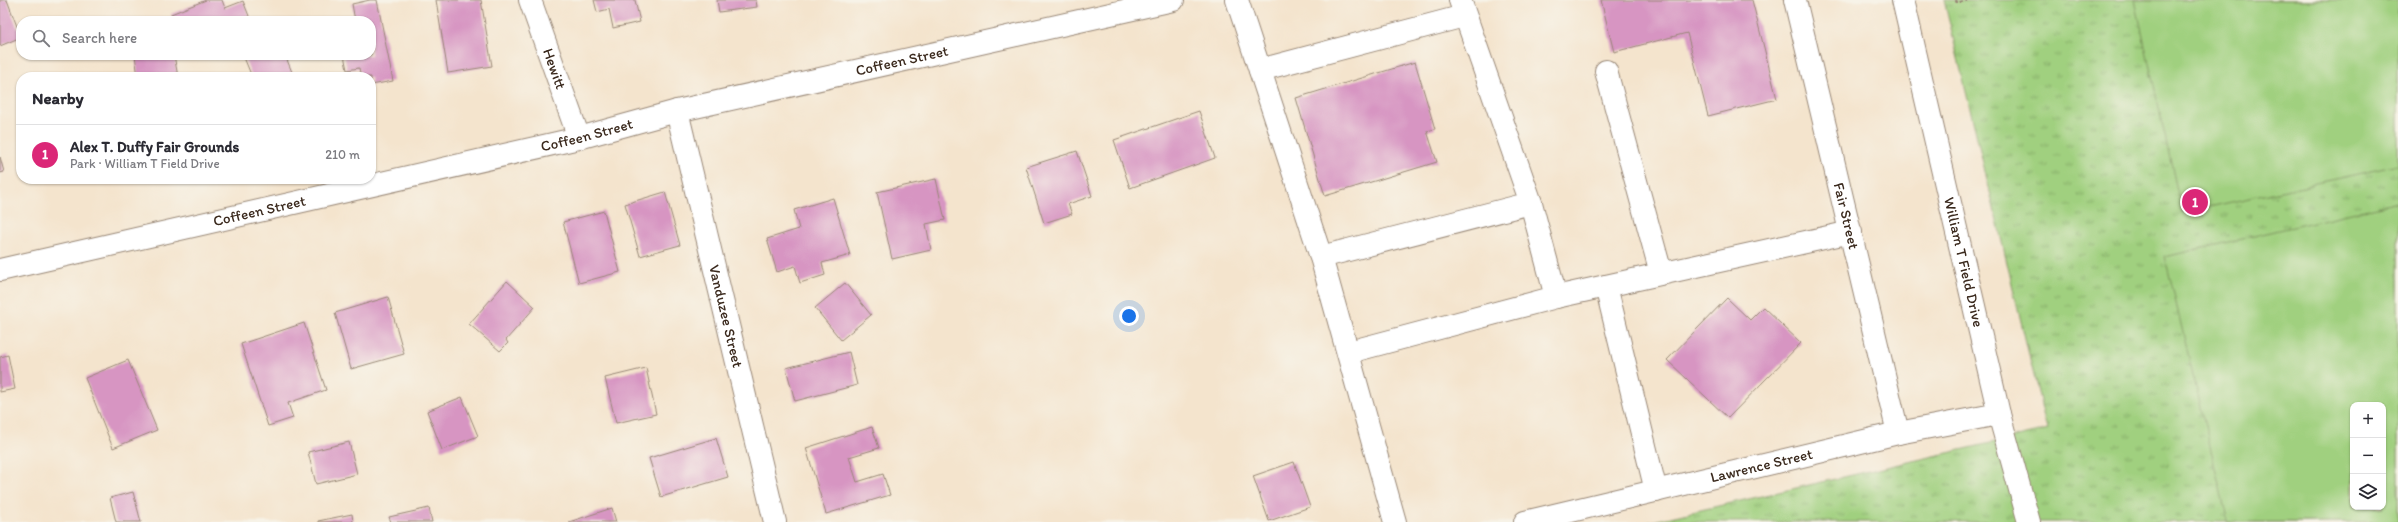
<!DOCTYPE html>
<meta charset="utf-8">
<style>
:root{--surface:#fff;--page:#f2f2f3;--text:#2b2b33;--muted:#7c7c81;--line:#e1e1e2;--accent:#db2777}
body{margin:0;font-family:Itim,sans-serif;background:var(--page);color:var(--text)}
.controls{position:absolute;right:12px;bottom:12px;display:grid;overflow:hidden;border-radius:8px;box-shadow:0 1px 3px #0004}
.controls button{width:36px;height:36px;display:grid;place-items:center;padding:0;border:0;border-bottom:1px solid var(--line);background:var(--surface);color:var(--text);font:20px sans-serif}
.you{position:absolute;left:1129px;top:316px;width:14px;height:14px;margin:-10px;border:3px solid #fff;border-radius:50%;background:#1a73e8;box-shadow:0 0 0 6px #1a73e833}
.badge{display:grid;place-items:center;width:26px;height:26px;border-radius:50%;background:var(--accent);color:#fff;font-size:13px;font-weight:700}
.pin{position:absolute;translate:-50% -50%;border:2px solid #fff;box-shadow:0 1px 4px #0006}
.list{margin:0;padding:0;list-style:none}
h2{display:flex;justify-content:space-between;align-items:center;height:52px;margin:0;padding:0 16px;font-size:17px}
h2 small{font-size:13px;font-weight:400;color:var(--muted)}
.list li{display:grid;grid-template-columns:26px 1fr auto;gap:12px;align-items:center;box-sizing:border-box;height:60px;padding:0 16px;border-top:1px solid var(--line)}
.list b{display:block;font-size:15px;white-space:nowrap}
.list p{margin:0;font-size:13px;white-space:nowrap;color:var(--muted)}
.list em{font-size:13px;font-style:normal;color:var(--muted)}
.icon{flex:none;width:22px;height:22px;fill:none;stroke:currentColor;stroke-width:2;stroke-linecap:round;stroke-linejoin:round}
.map{position:relative;flex:none;width:2398px;height:522px;overflow:hidden}
.search{position:absolute;background:var(--surface);box-shadow:0 1px 3px #0004;left:16px;top:16px;width:360px;height:44px;display:flex;align-items:center;gap:10px;box-sizing:border-box;padding:0 14px;border-radius:16px;color:var(--muted);font-size:15px}
.panel{position:absolute;background:var(--surface);box-shadow:0 1px 3px #0004;left:16px;top:72px;width:360px;height:112px;border-radius:16px}
.map>svg:first-child{display:block}
</style>
<div class="map">
<svg width="2398" height="522" viewBox="0 0 2398 522">
<defs>
<pattern id="park-tufts" width="24" height="20" patternUnits="userSpaceOnUse"><rect width="24" height="20" fill="#a0d07f"/><path d="M3 7l-1-3M5 7V3M7 7l1-3M15 17l-1-3M17 17v-4M19 17l1-3" fill="none" stroke="#84a967"/></pattern>
</defs>
<rect width="100%" height="100%" fill="#f7f3e8"/>
<filter id="ink" filterUnits="userSpaceOnUse"><feTurbulence type="fractalNoise" baseFrequency=".025" numOctaves="2"/><feDisplacementMap in="SourceGraphic" scale="8" xChannelSelector="R" yChannelSelector="G"/><feConvolveMatrix kernelMatrix="1 2 1 2 8 2 1 2 1" color-interpolation-filters="sRGB"/></filter>
<filter id="wash" filterUnits="userSpaceOnUse"><feTurbulence type="fractalNoise" baseFrequency=".012" numOctaves="4" result="noise"/><feDisplacementMap in="SourceGraphic" scale="16" xChannelSelector="R" yChannelSelector="G"/><feGaussianBlur stdDeviation="0.9" result="paint"/><feColorMatrix in="noise" values="0 0 0 0 0 0 0 0 0 0 0 0 0 0 0 0 0 1.4 0 .05"/><feComposite in="paint" operator="in"/></filter>
<g filter="url(#wash)">
<rect width="100%" height="100%" fill="#f4e4cd"/>
<!-- park -->
<path fill="url(#park-tufts)" stroke="#6e7d4e" fill-rule="evenodd" d="M 1944,0 L 2398,0 L 2398,522 L 1649,522 L 2047,430 ZM 2353,405 L 2383,405 L 2383,507 L 2353,507 Z"/>
<!-- pitch -->
<path fill="#a0d07f" stroke="#6e7d4e" fill-rule="evenodd" d="M 2135,0 L 2398,0 L 2398,165 L 2182,213 Z
M 2398,202 L 2398,522 L 2228,522 L 2165,257 ZM 2353,405 L 2383,405 L 2383,507 L 2353,507 Z"/>
<g id="blocks">
<!-- building -->
<path fill="#d795c2" d="M 0,0 L 7,0 L 21,37 L 0,46 Z
M 206,0 L 222,0 L 225,8 L 243,1 L 251,21 L 174,21 L 171,14 Z
M 370,0 L 377,0 L 393,81 L 371,85 L 371,77 L 361,77 L 359,68 L 347,70 L 344,55 L 371,55 L 371,21 L 355,21 L 352,4 Z
M 436,0 L 481,0 L 492,66 L 448,73 Z
M 594,0 L 635,0 L 640,22 L 613,28 L 609,9 L 597,12 Z
M 717,0 L 756,0 L 757,7 L 719,12 Z
M 1601,0 L 1752,0 L 1777,99 L 1708,116 L 1687,33 L 1614,52 Z
M 135,55 L 174,55 L 178,77 L 138,77 Z
M 243,55 L 285,55 L 294,77 L 252,77 Z
M 1415,62 L 1435,129 L 1427,131 L 1437,162 L 1325,196 L 1296,98 Z
M 1199,111 L 1215,158 L 1130,188 L 1114,140 Z
M 1077,151 L 1092,196 L 1068,204 L 1072,214 L 1044,223 L 1026,167 Z
M 0,157 L 4,172 L 0,173 Z
M 936,179 L 945,220 L 926,224 L 931,250 L 892,259 L 877,192 Z
M 665,192 L 680,245 L 640,256 L 625,204 Z
M 833,198 L 850,255 L 822,263 L 825,275 L 800,283 L 795,266 L 777,272 L 767,239 L 799,229 L 794,210 Z
M 604,211 L 620,272 L 579,283 L 563,222 Z
M 507,281 L 535,307 L 506,340 L 508,343 L 500,351 L 469,324 Z
M 845,283 L 871,315 L 841,340 L 815,308 Z
M 388,297 L 404,354 L 351,369 L 335,313 Z
M 1727,298 L 1750,320 L 1763,307 L 1801,343 L 1728,418 L 1667,360 Z
M 304,323 L 326,390 L 288,403 L 293,418 L 268,426 L 241,344 Z
M 849,352 L 857,385 L 795,401 L 786,368 Z
M 8,355 L 15,389 L 0,392 L 0,357 Z
M 128,360 L 157,430 L 113,448 L 85,378 Z
M 646,368 L 656,414 L 616,423 L 605,378 Z
M 462,397 L 478,436 L 442,450 L 427,411 Z
M 872,427 L 879,448 L 849,457 L 857,482 L 883,474 L 890,495 L 826,514 L 806,448 Z
M 716,438 L 728,477 L 661,497 L 649,458 Z
M 349,442 L 357,474 L 316,484 L 308,452 Z
M 1294,462 L 1310,507 L 1269,521 L 1253,476 Z
M 133,492 L 141,522 L 116,522 L 110,498 Z
M 429,508 L 432,522 L 391,522 L 389,517 Z
M 612,508 L 616,522 L 569,522 Z
M 352,514 L 353,522 L 318,522 L 318,521 Z"/>
</g>
</g>
<g filter="url(#ink)">
<use href="#blocks" fill-opacity="0" stroke="#988776" stroke-width="1"/>
<g fill="none" stroke-linecap="round" stroke-linejoin="round">
<!-- minor casing -->
<g stroke="#988776" stroke-width="24">
<g id="minor">
<path id="s1" d="M 530,0 L 579,138"/>
<path d="M 1237,0 L 1321,257 L 1395,522"/>
<path id="s2" d="M 1795,0 L 1898,433"/>
<path id="s3" d="M 1903,0 L 1999,414 L 2029,522"/>
<path d="M 1260,70 L 1464,16"/>
<path d="M 1606,71 L 1661,273"/>
<path id="s4" d="M 677,111 L 775,522"/>
<path d="M 1321,257 L 1531,203 L 1460,0"/>
<path d="M 1606,286 L 1656,491"/>
<path d="M 1556,297 L 1851,232"/>
<path d="M 1349,352 L 1556,297 L 1531,203"/>
<path id="s5" d="M 1525,522 L 1898,433 L 1999,414"/>
</g>
</g>
<!-- major casing -->
<g stroke="#988776" stroke-width="24">
<g id="major">
<path id="s6" d="M 0,270 L 579,138 L 677,111 L 1173,0"/>
</g>
</g>
<!-- path -->
<path stroke="#988776" stroke-width="2.5" stroke-dasharray="3 3" stroke-linecap="butt" d="M 1956,0 L 1957,3 L 1968,0"/>
<!-- minor -->
<use href="#minor" stroke="#fff" stroke-width="22"/>
<!-- major -->
<use href="#major" stroke="#fff" stroke-width="22"/>
</g>
</g>
<g text-anchor="middle" dominant-baseline="central" stroke-width="3.5" stroke-linejoin="round" paint-order="stroke">
<!-- street labels -->
<g font-size="15" fill="#3b2a1e" stroke="#f7f3e8">
<text stroke="none"><textPath href="#s6" startOffset="926">Coffeen Street</textPath></text>
<text stroke="none"><textPath href="#s1" startOffset="73">Hewitt</textPath></text>
<text stroke="none"><textPath href="#s6" startOffset="602">Coffeen Street</textPath></text>
<text stroke="none"><textPath href="#s6" startOffset="266">Coffeen Street</textPath></text>
<text stroke="none"><textPath href="#s2" startOffset="222">Fair Street</textPath></text>
<text stroke="none"><textPath href="#s3" startOffset="269">William T Field Drive</textPath></text>
<text stroke="none"><textPath href="#s4" startOffset="211">Vanduzee Street</textPath></text>
<text stroke="none"><textPath href="#s5" startOffset="243">Lawrence Street</textPath></text>
</g>
</g>
</svg>
<div class="controls">
<button>+</button>
<button>−</button>
<button><svg class="icon" aria-label="layers" viewBox="0 0 24 24"><path d="M12 4l9 5-9 5-9-5zM3 14l9 5 9-5"/></svg></button>
</div>
<div class="you"></div>
<div class="pin badge" style="left:2195px;top:202px">1</div>
<div class="search"><svg class="icon" aria-label="search" viewBox="0 0 24 24"><circle cx="10" cy="10" r="6"/><path d="M15 15l6 6"/></svg>Search here</div>
<section class="panel">
<h2>Nearby<small></small></h2>
<ul class="list">
<li><span class="badge">1</span><div><b>Alex T. Duffy Fair Grounds</b><p>Park · William T Field Drive</p></div><em>210 m</em></li>
</ul>
</section>
</div>
